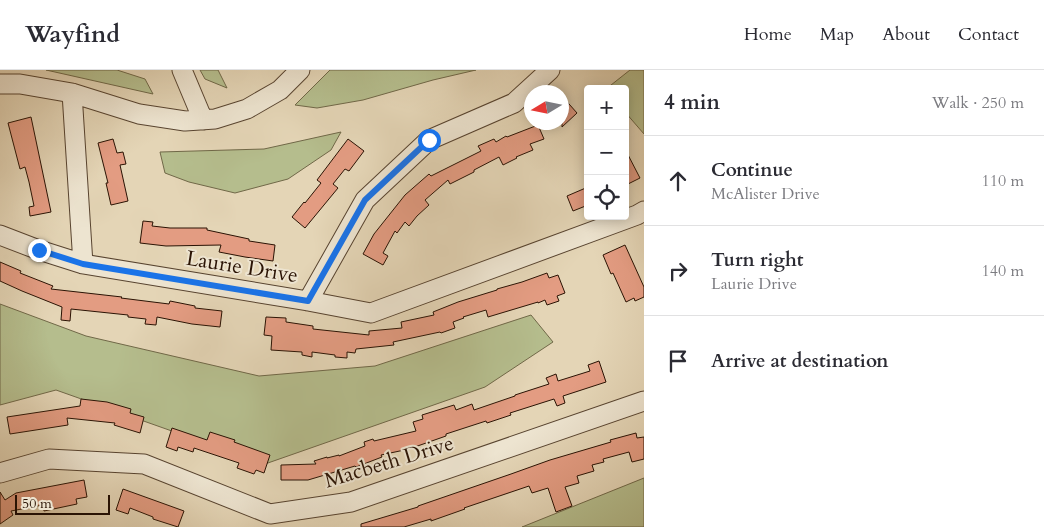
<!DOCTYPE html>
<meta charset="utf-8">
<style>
:root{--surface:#fff;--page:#f2f2f3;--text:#2b2b33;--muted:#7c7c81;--line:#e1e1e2}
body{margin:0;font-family:Cardo,serif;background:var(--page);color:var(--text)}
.controls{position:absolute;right:15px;top:15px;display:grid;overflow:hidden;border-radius:5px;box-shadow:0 2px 12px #0003}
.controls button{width:45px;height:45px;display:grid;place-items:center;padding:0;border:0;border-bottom:1px solid var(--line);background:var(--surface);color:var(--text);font:25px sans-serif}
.compass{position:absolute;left:524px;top:15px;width:45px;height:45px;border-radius:50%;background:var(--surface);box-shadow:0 2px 12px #0003;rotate:260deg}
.scale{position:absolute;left:15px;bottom:12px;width:95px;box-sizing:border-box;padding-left:5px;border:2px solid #2a1304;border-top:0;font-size:14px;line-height:18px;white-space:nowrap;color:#2a1304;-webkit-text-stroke:4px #ede4d0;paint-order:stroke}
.stop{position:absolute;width:15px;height:15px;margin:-11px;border:4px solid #1a73e8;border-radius:50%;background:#fff}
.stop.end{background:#1a73e8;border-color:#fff;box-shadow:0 1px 5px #0008}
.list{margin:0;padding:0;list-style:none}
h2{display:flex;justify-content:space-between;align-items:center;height:65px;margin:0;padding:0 20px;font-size:21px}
h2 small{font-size:16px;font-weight:400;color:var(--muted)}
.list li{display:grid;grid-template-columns:32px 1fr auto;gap:15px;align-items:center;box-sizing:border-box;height:90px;padding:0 20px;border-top:1px solid var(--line)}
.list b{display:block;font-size:19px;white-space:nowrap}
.list p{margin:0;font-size:16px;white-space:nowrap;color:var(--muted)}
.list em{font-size:16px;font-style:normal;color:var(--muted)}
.icon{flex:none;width:28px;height:28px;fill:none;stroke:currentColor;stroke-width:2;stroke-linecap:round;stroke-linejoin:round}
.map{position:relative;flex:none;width:644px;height:457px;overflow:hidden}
header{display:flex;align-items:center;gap:30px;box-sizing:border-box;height:70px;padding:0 25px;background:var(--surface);border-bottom:1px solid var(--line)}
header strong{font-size:24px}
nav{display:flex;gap:28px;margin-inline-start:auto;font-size:18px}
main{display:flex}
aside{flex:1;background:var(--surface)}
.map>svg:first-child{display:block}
</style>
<header>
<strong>Wayfind</strong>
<nav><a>Home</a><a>Map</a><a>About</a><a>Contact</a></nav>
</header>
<main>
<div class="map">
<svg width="644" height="457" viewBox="0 0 644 457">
<rect width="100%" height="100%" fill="#e4d5b6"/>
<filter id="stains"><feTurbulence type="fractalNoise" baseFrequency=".004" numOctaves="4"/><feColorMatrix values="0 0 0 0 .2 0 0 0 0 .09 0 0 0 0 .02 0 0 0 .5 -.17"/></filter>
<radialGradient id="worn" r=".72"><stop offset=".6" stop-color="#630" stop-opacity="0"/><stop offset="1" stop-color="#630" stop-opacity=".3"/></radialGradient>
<!-- green -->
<path fill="#b5bd8d" stroke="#706848" d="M 46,0 L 117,0 L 145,9 L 153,24 Z
M 200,0 L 218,0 L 227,18 L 205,9 Z
M 330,0 L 476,0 L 433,10 L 363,30 L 317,38 L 295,35 Z
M 630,0 L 644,0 L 644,64 L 625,42 L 625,19 L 606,19 Z
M 341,62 L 331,80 L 288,109 L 235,123 L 189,112 L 165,103 L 160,82 L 264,79 Z
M 0,234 L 86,266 L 259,306 L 375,296 L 531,245 L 553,272 L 485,317 L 265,394 L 56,320 L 0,335 Z
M 644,408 L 644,457 L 522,457 Z"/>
<!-- building -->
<path fill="#e39c82" stroke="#2a1304" d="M 562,26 L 577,43 L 562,57 Z
M 31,47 L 51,142 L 30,146 L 29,137 L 34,136 L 29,112 L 25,97 L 20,99 L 8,53 Z
M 538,55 L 544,69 L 530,74 L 533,80 L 516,87 L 517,88 L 503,95 L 499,87 L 474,100 L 474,102 L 450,114 L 448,110 L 425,130 L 429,135 L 417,146 L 409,156 L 405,152 L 397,163 L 395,161 L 383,183 L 388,186 L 383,195 L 363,184 L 374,164 L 405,125 L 429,104 L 431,106 L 481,81 L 478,76 L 494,69 L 496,72 L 506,66 L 507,67 Z
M 113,69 L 117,83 L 123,82 L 126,94 L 120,95 L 128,131 L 111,135 L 106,113 L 108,113 L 98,73 Z
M 348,69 L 364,81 L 349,101 L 345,99 L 333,114 L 338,118 L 305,158 L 292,147 L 304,132 L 305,133 L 321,113 L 317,110 Z
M 625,79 L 640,108 L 628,114 L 625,108 Z
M 588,117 L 588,135 L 573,141 L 567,126 Z
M 143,151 L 153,152 L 152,156 L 170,158 L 207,158 L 207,160 L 249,169 L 249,171 L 275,175 L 273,191 L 245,187 L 219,182 L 221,175 L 166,176 L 140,173 Z
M 625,175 L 644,217 L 644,227 L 635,231 L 634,228 L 626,232 L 613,203 L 611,204 L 603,185 Z
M 0,192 L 21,201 L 20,203 L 53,216 L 51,219 L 122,227 L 121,228 L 169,234 L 170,231 L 195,236 L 195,238 L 222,241 L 220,257 L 192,254 L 157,247 L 156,255 L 145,254 L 146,249 L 128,247 L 128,245 L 71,239 L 70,251 L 61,250 L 62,237 L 22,221 L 0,211 Z
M 547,203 L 549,208 L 558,205 L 565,223 L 557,226 L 559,231 L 547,235 L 545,230 L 538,233 L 538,232 L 488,247 L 486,240 L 463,247 L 464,248 L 453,252 L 455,258 L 441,263 L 440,262 L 393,272 L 394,275 L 356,279 L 355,283 L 347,282 L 347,288 L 335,287 L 335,285 L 312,282 L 312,287 L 302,285 L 302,282 L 271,280 L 272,266 L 264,265 L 266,247 L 286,248 L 286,252 L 313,256 L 313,259 L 369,265 L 369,261 L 402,258 L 401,252 L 434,245 L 433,242 L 458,232 L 497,220 L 497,219 L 522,212 Z
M 599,291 L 606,312 L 563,326 L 565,333 L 557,336 L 554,329 L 510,343 L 511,345 L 487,353 L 486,351 L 446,364 L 446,366 L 409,379 L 381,385 L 382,387 L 356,397 L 355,396 L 308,410 L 281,410 L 281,395 L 316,394 L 314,391 L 327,387 L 327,388 L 339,385 L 339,386 L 365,376 L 364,372 L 373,369 L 374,371 L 416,361 L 413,352 L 423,349 L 422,345 L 454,335 L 456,340 L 472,334 L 474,340 L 515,326 L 515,325 L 549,314 L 546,308 L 556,304 L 558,311 L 590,301 L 588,295 Z
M 81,329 L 107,332 L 131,339 L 130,343 L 144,347 L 140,363 L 114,355 L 115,353 L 67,348 L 68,355 L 10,364 L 7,347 L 80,336 Z
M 172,358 L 207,370 L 210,362 L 235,370 L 234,372 L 270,385 L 264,403 L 256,400 L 254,404 L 237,398 L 239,393 L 194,378 L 193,382 L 178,377 L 177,381 L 166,377 Z
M 636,363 L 637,368 L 644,367 L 644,389 L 632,392 L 629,382 L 603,389 L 604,392 L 592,395 L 594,401 L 577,406 L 579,413 L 565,417 L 572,436 L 556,442 L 548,418 L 532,423 L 529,416 L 464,438 L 465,439 L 431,451 L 431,449 L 404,457 L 361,457 L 361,454 L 418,437 L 418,436 L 511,404 L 550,390 L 611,372 L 610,370 Z
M 84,410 L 87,427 L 76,429 L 77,434 L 44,441 L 43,435 L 11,441 L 13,445 L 0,454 L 0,422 L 5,430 L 16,423 Z
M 123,419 L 184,441 L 178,457 L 153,449 L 153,447 L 130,438 L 128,444 L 116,440 Z"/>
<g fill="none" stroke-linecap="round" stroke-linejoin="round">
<!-- minor casing -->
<g stroke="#584430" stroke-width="21">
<path id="minor" d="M 182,0 L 203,50
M 0,14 L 20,14 L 72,23 L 139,44 L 185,51 L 215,49 L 247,39 L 280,20 L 300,0
M 72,23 L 83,194
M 0,165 L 39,180 L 83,194 L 308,231 L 371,243 L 637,145 L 644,141
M 308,231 L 365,130 L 429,70 L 514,33 L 550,0
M 0,403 L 49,389 L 144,394 L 270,444 L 351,432 L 644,331"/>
</g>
<!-- minor -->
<use href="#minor" stroke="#ede4d0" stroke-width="19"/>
</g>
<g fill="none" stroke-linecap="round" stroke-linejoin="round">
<!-- route -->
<path stroke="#1a73e8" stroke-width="6" d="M 39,180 L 83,194 L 308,231 L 365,130 L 429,70"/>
</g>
<g text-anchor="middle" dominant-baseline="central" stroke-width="4" stroke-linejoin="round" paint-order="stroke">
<!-- street labels -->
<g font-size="21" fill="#2a1304" stroke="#ede4d0">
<text transform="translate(242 197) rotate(9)">Laurie Drive</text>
<text transform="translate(389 392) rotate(-17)">Macbeth Drive</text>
</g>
</g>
<rect width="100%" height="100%" filter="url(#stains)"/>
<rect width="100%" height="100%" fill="url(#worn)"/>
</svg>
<div class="controls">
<button>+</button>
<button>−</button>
<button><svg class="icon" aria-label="locate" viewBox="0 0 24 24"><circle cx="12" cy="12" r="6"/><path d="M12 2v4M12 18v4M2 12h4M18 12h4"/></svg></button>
</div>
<svg class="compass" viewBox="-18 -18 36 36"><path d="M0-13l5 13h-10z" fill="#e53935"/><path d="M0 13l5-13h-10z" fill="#7c7c81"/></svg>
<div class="scale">50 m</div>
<div class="stop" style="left:429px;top:70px"></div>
<div class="stop end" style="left:39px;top:180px"></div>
</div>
<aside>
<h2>4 min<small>Walk · 250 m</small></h2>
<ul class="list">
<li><svg class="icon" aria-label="ahead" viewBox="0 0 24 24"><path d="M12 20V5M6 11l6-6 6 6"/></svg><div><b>Continue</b><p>McAlister Drive</p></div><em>110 m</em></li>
<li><svg class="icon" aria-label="right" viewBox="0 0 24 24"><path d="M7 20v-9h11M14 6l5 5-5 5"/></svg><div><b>Turn right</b><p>Laurie Drive</p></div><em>140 m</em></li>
<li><svg class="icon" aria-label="arrive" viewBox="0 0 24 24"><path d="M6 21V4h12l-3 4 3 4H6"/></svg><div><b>Arrive at destination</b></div></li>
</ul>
</aside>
</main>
